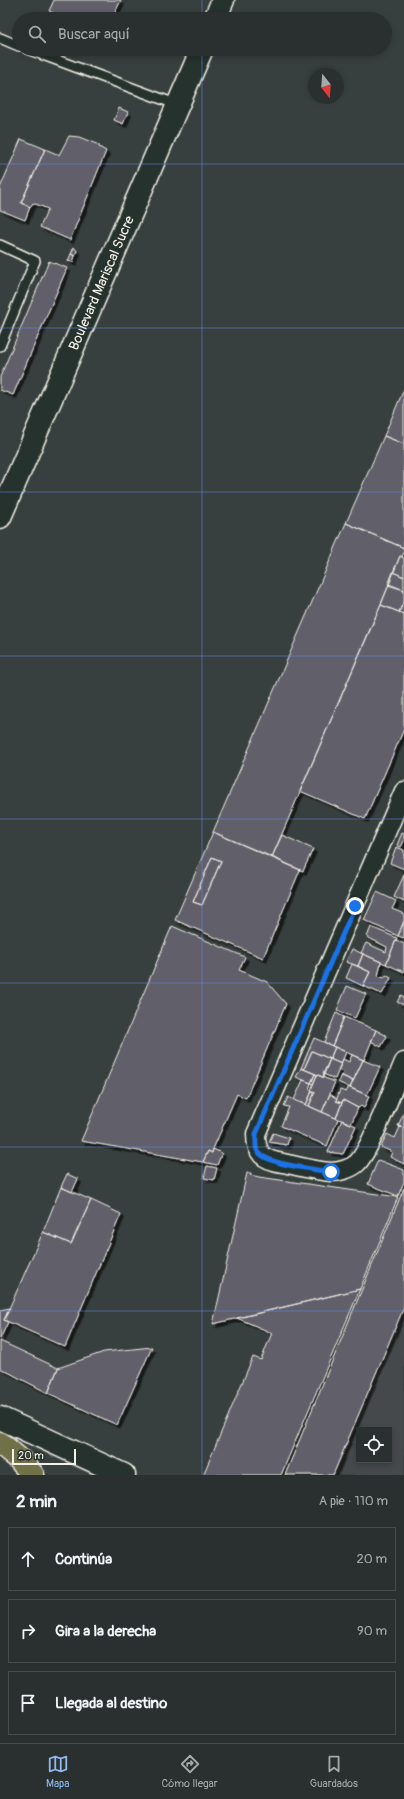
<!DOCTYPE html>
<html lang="es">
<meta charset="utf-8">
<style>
:root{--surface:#2a302f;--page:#323837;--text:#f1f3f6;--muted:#a5a9aa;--line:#464b4b;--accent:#90b9f0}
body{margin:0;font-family:Pangolin,sans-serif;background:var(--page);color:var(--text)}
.controls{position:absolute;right:12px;bottom:12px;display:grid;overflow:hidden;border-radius:0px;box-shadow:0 2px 6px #0003}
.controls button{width:36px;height:36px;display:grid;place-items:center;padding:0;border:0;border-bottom:1px solid var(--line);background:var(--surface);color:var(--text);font:20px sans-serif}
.compass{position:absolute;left:308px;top:68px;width:36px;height:36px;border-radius:50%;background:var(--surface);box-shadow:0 2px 6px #0003;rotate:163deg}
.scale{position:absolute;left:12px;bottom:10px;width:64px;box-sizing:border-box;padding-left:4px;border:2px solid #f4f1e8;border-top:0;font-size:11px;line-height:14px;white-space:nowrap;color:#f4f1e8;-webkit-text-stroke:3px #26332d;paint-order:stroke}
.stop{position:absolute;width:12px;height:12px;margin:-9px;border:3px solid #1a73e8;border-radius:50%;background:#fff}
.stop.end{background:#1a73e8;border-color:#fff;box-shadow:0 1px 4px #0008}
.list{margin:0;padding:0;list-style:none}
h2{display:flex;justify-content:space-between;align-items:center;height:52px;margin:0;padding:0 16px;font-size:17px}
h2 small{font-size:13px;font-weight:400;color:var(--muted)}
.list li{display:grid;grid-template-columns:26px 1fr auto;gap:12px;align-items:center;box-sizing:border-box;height:64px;margin:0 8px 8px;padding:0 8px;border:1px solid var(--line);border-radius:0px}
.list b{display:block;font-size:15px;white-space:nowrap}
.list em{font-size:13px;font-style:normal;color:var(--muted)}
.icon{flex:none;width:22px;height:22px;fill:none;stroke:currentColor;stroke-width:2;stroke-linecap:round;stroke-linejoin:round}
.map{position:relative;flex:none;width:404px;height:1475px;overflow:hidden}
.search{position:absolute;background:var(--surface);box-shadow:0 2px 6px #0003;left:12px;right:12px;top:12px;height:44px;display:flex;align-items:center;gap:10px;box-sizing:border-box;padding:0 14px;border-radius:22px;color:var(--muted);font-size:15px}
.sheet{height:268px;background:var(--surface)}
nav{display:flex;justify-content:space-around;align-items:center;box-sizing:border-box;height:56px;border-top:1px solid var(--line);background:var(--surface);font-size:11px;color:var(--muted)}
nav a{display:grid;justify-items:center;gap:2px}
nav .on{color:var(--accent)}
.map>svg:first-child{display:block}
</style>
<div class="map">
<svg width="404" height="1475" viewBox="0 0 404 1475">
<defs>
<filter id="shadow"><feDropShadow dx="3.5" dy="3.5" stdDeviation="0" flood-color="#0009"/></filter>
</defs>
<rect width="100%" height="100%" fill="#38403f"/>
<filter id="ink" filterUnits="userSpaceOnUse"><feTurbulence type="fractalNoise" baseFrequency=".025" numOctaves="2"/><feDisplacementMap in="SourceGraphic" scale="8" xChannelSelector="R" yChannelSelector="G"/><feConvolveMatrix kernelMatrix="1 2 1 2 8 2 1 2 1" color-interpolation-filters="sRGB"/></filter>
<g filter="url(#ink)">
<!-- built -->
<path fill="#44494c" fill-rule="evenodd" d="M 404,1188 L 404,1475 L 285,1475 ZM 359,1430 L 389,1430 L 389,1460 L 359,1460 Z"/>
<!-- building -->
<path fill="#615e6a" stroke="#f4f1e8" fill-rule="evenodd" filter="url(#shadow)" d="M 54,0 L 121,0 L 112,19 L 68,19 L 49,11 Z
M 119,108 L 128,112 L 123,124 L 114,120 Z
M 69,136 L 79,137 L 99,145 L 99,147 L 106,151 L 70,240 L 40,227 L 48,209 L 33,203 L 30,207 L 21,203 L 45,149 L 59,155 Z
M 21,139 L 45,149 L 21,203 L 30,207 L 25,220 L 0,210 L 0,188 Z
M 74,247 L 77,251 L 75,256 L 71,254 Z
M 71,254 L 75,256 L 73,262 L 68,261 Z
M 49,261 L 67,268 L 13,395 L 0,390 L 0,377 Z
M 404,389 L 404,444 L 384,436 Z
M 384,436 L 404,444 L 404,548 L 346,523 Z
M 346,523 L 404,548 L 404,552 L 402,557 L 400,556 L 389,585 L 272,857 L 213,832 Z
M 400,556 L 404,558 L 404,577 L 393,572 Z
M 393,572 L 404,577 L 404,590 L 388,585 Z
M 389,584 L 404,590 L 404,600 L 399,612 L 381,605 Z
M 381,605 L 404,614 L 404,729 L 365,819 L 300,791 Z
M 402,606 L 404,607 L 404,614 L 399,612 Z
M 213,832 L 300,870 L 263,958 L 175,920 ZM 212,857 L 221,861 L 202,905 L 193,902 Z
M 402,833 L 404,834 L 404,841 L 401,847 L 397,845 Z
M 282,835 L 313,849 L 303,871 L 272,857 Z
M 396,847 L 404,850 L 404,869 L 390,863 Z
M 212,857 L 221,861 L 202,905 L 193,902 Z
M 404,875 L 404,902 L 394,897 Z
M 377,892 L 396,901 L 392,909 L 404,914 L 404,921 L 398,936 L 364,920 Z
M 404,921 L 404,938 L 398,936 Z
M 172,926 L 245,957 L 239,970 L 267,982 L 286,1004 L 246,1098 L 237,1094 L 213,1149 L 212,1153 L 208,1151 L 203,1162 L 81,1141 Z
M 371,927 L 397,938 L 386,964 L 361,953 L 366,943 L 386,952 L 387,947 L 367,937 Z
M 396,940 L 404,944 L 404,972 L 386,964 Z
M 352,949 L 363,954 L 358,966 L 346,962 Z
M 363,954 L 381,962 L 378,976 L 384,978 L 386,975 L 391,978 L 382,994 L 363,986 L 370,972 L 358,966 Z
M 352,964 L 370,972 L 363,986 L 346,978 Z
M 347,986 L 366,994 L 355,1018 L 337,1010 Z
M 401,995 L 404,997 L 404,1005 L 397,1002 Z
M 336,1013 L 344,1017 L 332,1046 L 324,1042 Z
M 344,1017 L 376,1030 L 364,1060 L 332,1046 Z
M 376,1030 L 387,1036 L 381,1047 L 371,1041 Z
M 314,1038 L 335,1047 L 330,1059 L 312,1051 L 304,1069 L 301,1068 Z
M 335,1047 L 346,1052 L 341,1064 L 330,1059 Z
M 312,1051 L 330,1059 L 323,1077 L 304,1069 Z
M 352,1055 L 363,1060 L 353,1081 L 342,1076 L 343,1072 L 338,1070 L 343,1059 L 349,1062 Z
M 330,1059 L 341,1064 L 335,1079 L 323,1074 Z
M 363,1060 L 380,1067 L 367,1095 L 350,1088 Z
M 301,1068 L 315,1074 L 311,1083 L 296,1077 Z
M 315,1074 L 317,1075 L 313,1084 L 311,1083 Z
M 317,1075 L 335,1082 L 322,1112 L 309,1106 L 315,1092 L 311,1090 Z
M 341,1075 L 353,1081 L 350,1088 L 338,1082 Z
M 303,1080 L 311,1083 L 309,1089 L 312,1091 L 306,1105 L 294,1100 Z
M 349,1087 L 369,1096 L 364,1108 L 361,1106 L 358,1108 L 343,1100 L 342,1103 L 336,1101 L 340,1090 L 346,1092 Z
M 312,1091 L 315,1092 L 309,1106 L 306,1105 Z
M 330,1094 L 337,1099 L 336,1101 L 342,1103 L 336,1118 L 322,1112 Z
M 288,1097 L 338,1119 L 327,1146 L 281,1126 L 289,1107 L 284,1106 Z
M 343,1100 L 358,1108 L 351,1124 L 336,1118 Z
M 404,1112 L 404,1128 L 398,1126 Z
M 342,1120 L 356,1126 L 343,1154 L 328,1152 Z
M 400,1127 L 404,1128 L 404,1164 L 390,1157 L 392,1152 L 381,1147 L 387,1134 L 395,1138 Z
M 273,1133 L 289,1138 L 287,1145 L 269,1142 Z
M 213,1149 L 222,1153 L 217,1165 L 203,1162 L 208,1151 L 212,1153 Z
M 378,1160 L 404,1170 L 404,1182 L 398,1196 L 368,1184 Z
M 207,1166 L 217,1168 L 214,1180 L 204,1178 Z
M 247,1173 L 251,1173 L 250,1175 L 259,1177 L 398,1197 L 360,1289 L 213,1324 Z
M 67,1174 L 78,1179 L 72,1192 L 61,1187 Z
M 61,1187 L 91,1200 L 71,1244 L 43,1232 Z
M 404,1188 L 404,1307 L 333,1475 L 285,1475 Z
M 91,1200 L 121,1214 L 65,1347 L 4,1320 L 43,1232 L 71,1244 Z
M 360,1289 L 281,1475 L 209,1475 L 204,1473 L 253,1357 L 261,1360 L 272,1333 L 237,1318 Z
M 10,1308 L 4,1320 L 8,1322 L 0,1339 L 0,1310 Z
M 0,1341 L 58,1368 L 48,1393 L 0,1368 Z
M 152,1347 L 117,1425 L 48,1393 L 58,1368 L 104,1352 Z"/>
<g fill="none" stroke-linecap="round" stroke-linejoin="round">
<!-- lane casing -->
<g stroke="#f4f1e8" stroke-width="12">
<path id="lane" d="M 0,38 L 19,46
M 27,49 L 178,105
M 0,245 L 35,261 L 0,346"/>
</g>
<!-- street casing -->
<g stroke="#f4f1e8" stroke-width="21">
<path id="street" d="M 404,791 L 256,1134 C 256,1154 263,1160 283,1163 C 298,1166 315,1171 331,1172 C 339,1172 350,1169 356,1164 C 371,1151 395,1082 404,1062"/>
</g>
<!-- secondary casing -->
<g stroke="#f4f1e8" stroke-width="25">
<g id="secondary">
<path d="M 215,19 L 223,0"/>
<path id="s1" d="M 0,517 L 202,49"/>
<path d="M 0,1418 L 124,1475"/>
</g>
</g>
<!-- highway casing -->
<g stroke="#f4f1e8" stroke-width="25">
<path id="highway" d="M 0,1443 L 18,1458 L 33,1475"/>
</g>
<!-- lane -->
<use href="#lane" stroke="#26332d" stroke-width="9"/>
<!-- street -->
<use href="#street" stroke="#26332d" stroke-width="18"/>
<!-- secondary -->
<use href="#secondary" stroke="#26332d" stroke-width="22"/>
<!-- highway -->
<use href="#highway" stroke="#70704a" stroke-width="22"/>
</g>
</g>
<g fill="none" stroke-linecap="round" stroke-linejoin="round" filter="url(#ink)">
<!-- route -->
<path stroke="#1a73e8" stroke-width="5" d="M 331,1172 C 315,1169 264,1165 257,1150 C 255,1145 256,1139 256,1134 L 355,906"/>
</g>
<!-- grid -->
<path fill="none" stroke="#6887de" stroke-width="1" stroke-opacity="0.55" d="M 202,0 L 202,19M 202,49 L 202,1475M 0,164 L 404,164M 0,328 L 404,328M 0,492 L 404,492M 0,656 L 404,656M 0,819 L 404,819M 0,983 L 404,983M 0,1147 L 404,1147M 0,1311 L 404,1311"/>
<g text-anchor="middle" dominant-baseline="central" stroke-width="3" stroke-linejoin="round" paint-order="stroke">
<!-- street labels -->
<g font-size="14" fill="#f4f1e8" stroke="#26332d">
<text stroke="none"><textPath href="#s1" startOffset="255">Boulevard Mariscal Sucre</textPath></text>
</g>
</g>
</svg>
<div class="controls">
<button><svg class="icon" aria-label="locate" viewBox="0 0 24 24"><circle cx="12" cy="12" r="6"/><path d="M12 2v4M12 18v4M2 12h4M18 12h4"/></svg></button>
</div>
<svg class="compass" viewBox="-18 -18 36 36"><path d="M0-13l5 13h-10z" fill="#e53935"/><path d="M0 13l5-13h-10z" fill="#a5a9aa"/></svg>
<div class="scale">20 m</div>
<div class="stop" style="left:331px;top:1172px"></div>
<div class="stop end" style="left:355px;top:906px"></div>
<div class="search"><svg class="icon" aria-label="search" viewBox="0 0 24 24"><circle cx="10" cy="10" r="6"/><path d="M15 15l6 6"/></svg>Buscar aquí</div>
</div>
<section class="sheet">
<h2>2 min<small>A pie · 110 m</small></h2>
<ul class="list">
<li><svg class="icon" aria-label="ahead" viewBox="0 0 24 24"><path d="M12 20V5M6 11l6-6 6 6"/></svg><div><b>Continúa</b></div><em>20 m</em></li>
<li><svg class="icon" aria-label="right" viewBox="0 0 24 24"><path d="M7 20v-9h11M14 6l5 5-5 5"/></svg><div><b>Gira a la derecha</b></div><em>90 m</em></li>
<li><svg class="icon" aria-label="arrive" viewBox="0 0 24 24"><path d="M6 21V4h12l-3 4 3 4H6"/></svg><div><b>Llegada al destino</b></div></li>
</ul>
</section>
<nav>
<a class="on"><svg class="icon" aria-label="map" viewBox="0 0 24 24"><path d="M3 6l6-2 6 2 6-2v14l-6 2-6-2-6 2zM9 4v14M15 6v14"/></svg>Mapa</a>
<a><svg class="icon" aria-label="directions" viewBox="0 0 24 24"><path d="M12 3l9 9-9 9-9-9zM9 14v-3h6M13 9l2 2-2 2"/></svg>Cómo llegar</a>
<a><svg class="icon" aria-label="saved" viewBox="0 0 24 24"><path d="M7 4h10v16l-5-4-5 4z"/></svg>Guardados</a>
</nav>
